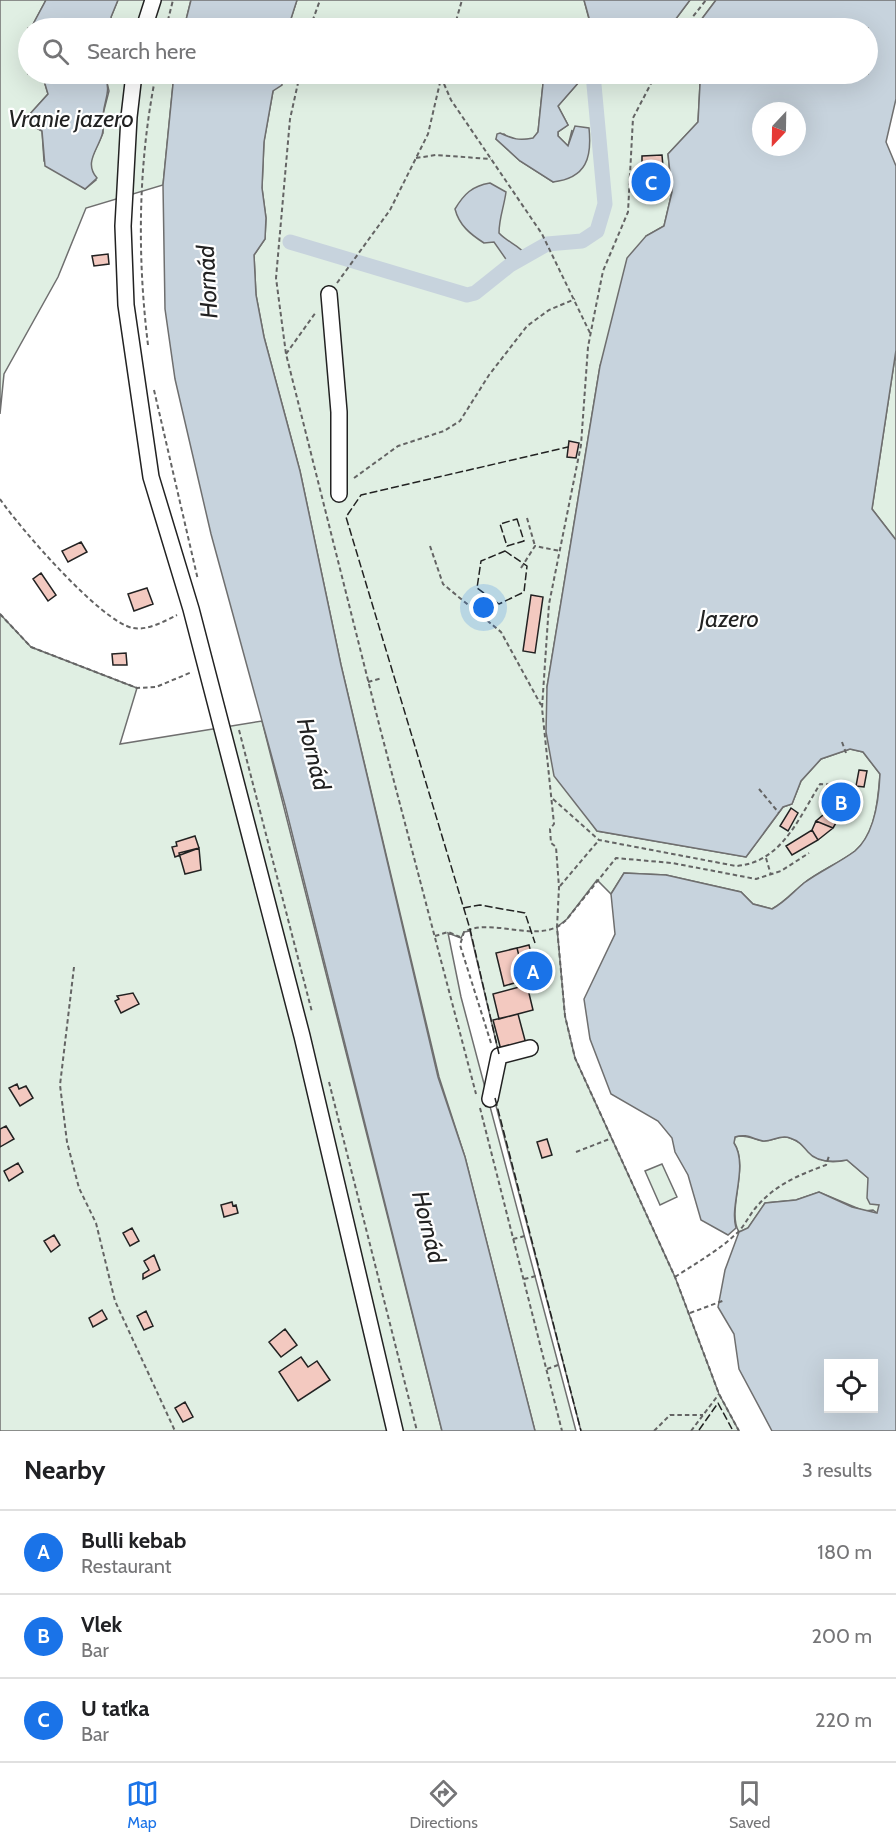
<!DOCTYPE html>
<meta charset="utf-8">
<style>
:root{--surface:#fff;--page:#f6f6f6;--text:#202124;--muted:#757577;--line:#e0e0e0;--accent:#1a73e8}
body{margin:0;font-family:Cabin,sans-serif;background:var(--page);color:var(--text)}
.controls{position:absolute;right:18px;bottom:18px;display:grid;overflow:hidden;border-radius:0px;box-shadow:0 6px 24px #0002}
.controls button{width:54px;height:54px;display:grid;place-items:center;padding:0;border:0;border-bottom:2px solid var(--line);background:var(--surface);color:var(--text);font:30px sans-serif}
.compass{position:absolute;left:752px;top:102px;width:54px;height:54px;border-radius:50%;background:var(--surface);box-shadow:0 6px 24px #0002;rotate:202deg}
.you{position:absolute;left:484px;top:608px;width:21px;height:21px;margin:-15px;border:4px solid #fff;border-radius:50%;background:#1a73e8;box-shadow:0 0 0 9px #1a73e833}
.badge{display:grid;place-items:center;width:39px;height:39px;border-radius:50%;background:var(--accent);color:#fff;font-size:20px;font-weight:700}
.pin{position:absolute;translate:-50% -50%;border:3px solid #fff;box-shadow:0 2px 6px #0006}
.list{margin:0;padding:0;list-style:none}
h2{display:flex;justify-content:space-between;align-items:center;height:78px;margin:0;padding:0 24px;font-size:26px}
h2 small{font-size:20px;font-weight:400;color:var(--muted)}
.list li{display:grid;grid-template-columns:39px 1fr auto;gap:18px;align-items:center;box-sizing:border-box;height:84px;padding:0 24px;border-top:2px solid var(--line)}
.list b{display:block;font-size:22px;white-space:nowrap}
.list p{margin:0;font-size:20px;white-space:nowrap;color:var(--muted)}
.list em{font-size:20px;font-style:normal;color:var(--muted)}
.icon{flex:none;width:33px;height:33px;fill:none;stroke:currentColor;stroke-width:2;stroke-linecap:round;stroke-linejoin:round}
.map{position:relative;flex:none;width:896px;height:1431px;overflow:hidden}
.search{position:absolute;background:var(--surface);box-shadow:0 6px 24px #0002;left:18px;right:18px;top:18px;height:66px;display:flex;align-items:center;gap:15px;box-sizing:border-box;padding:0 21px;border-radius:33px;color:var(--muted);font-size:22px}
.sheet{height:330px;background:var(--surface)}
nav{display:flex;justify-content:space-around;align-items:center;box-sizing:border-box;height:84px;border-top:2px solid var(--line);background:var(--surface);font-size:16px;color:var(--muted)}
nav a{display:grid;justify-items:center;gap:3px}
nav .on{color:var(--accent)}
.map>svg:first-child{display:block}
</style>
<div class="map">
<svg width="896" height="1431" viewBox="0 0 896 1431">
<rect width="100%" height="100%" fill="#fff"/>
<!-- green -->
<path fill="#e0efe3" stroke="#6f6f6f" stroke-width="1.5" d="M 0,0 L 46,0 L 31,28 L 28,28 L 28,74 L 42,74 L 48,94 L 29,115 L 31,125 L 42,131 L 44,161 L 85,189 L 96,180 L 90,166 L 92,157 L 103,133 L 103,114 L 109,91 L 105,74 L 174,74 L 163,185 L 86,208 L 58,277 L 4,374 L 0,414 Z
M 118,0 L 191,0 L 184,28 L 112,28 L 111,17 Z
M 297,0 L 584,0 L 589,19 L 582,28 L 288,28 Z
M 690,0 L 716,0 L 695,28 L 669,28 Z
M 280,74 L 544,74 L 538,132 L 533,139 C 522,140 513,142 504,134 L 496,139 L 520,161 L 553,182 L 576,173 L 572,130 L 568,146 L 558,136 L 558,132 L 568,125 L 558,106 L 586,74 L 695,74 L 700,84 L 698,122 L 668,154 L 672,192 L 664,226 L 646,236 L 600,366 L 547,687 L 584,812 L 597,831 L 746,857 L 783,807 L 792,804 L 801,781 L 821,759 L 850,749 L 863,752 L 880,774 C 878,799 876,834 855,851 C 839,863 820,871 804,883 C 793,892 785,902 772,909 L 753,904 L 741,892 L 666,875 L 624,873 L 611,894 L 597,880 L 567,919 L 557,927 L 565,1016 L 575,1058 L 675,1277 L 719,1394 L 739,1431 L 581,1431 L 495,1102 L 502,1067 L 470,931 L 464,932 L 461,938 L 448,933 L 461,997 L 576,1431 L 535,1431 L 465,1157 L 439,1077 L 341,665 L 300,471 L 264,337 L 256,295 L 254,255 L 265,239 L 266,218 L 262,188 L 264,141 L 273,91 Z
M 896,350 L 896,540 L 872,509 Z
M 0,614 L 31,647 L 137,688 L 120,744 L 262,721 L 442,1431 L 0,1431 Z
M 740,1136 C 748,1136 755,1139 763,1141 C 772,1142 780,1134 790,1138 C 815,1146 810,1168 847,1160 L 868,1178 L 881,1209 L 877,1213 L 873,1210 L 864,1211 L 819,1192 L 796,1200 L 765,1203 L 748,1228 L 739,1232 C 726,1211 750,1167 734,1143 L 735,1137 Z
M 662,1164 L 677,1197 L 660,1205 L 645,1171 Z"/>
<!-- water -->
<path fill="#c7d3dd" stroke="#6f6f6f" stroke-width="1.5" fill-rule="evenodd" d="M 46,0 L 118,0 L 111,17 L 112,28 L 31,28 Z
M 191,0 L 297,0 L 288,28 L 184,28 Z
M 584,0 L 690,0 L 669,28 L 583,28 L 589,18 Z
M 716,0 L 896,0 L 896,99 L 886,142 L 896,166 L 896,350 L 872,509 L 896,540 L 896,1431 L 772,1431 L 739,1369 L 734,1334 L 718,1307 L 725,1270 L 739,1232 L 748,1228 L 765,1203 L 796,1200 L 819,1192 L 852,1207 L 877,1213 L 879,1205 L 870,1204 L 867,1198 L 868,1178 L 847,1160 C 835,1162 817,1163 808,1152 C 802,1145 799,1141 790,1138 C 780,1134 772,1142 763,1141 C 753,1139 746,1133 735,1137 L 734,1143 C 749,1166 729,1205 736,1228 L 728,1235 L 701,1220 L 688,1175 L 675,1152 L 672,1138 L 658,1121 L 611,1094 L 590,1039 L 584,999 L 615,934 L 611,894 L 624,873 L 666,875 L 741,892 L 753,904 L 772,909 C 785,902 793,892 804,883 C 820,871 839,863 855,851 C 875,834 879,798 880,774 L 863,752 L 850,749 L 821,759 L 801,781 L 792,804 L 783,807 L 746,857 L 597,831 L 554,776 L 546,732 L 547,687 L 600,366 L 627,258 L 646,236 L 664,226 L 672,192 L 668,154 L 698,122 L 700,84 L 695,74 L 868,74 L 868,28 L 695,28 ZM 761,111 L 797,111 L 797,147 L 761,147 ZM 828,1364 L 874,1364 L 874,1408 L 828,1408 Z
M 42,74 L 105,74 C 111,93 105,97 103,115 C 103,122 104,129 102,135 C 97,151 84,163 97,178 L 85,189 L 45,166 L 42,131 L 28,123 L 29,115 L 48,94 Z
M 174,74 L 282,75 L 282,85 L 273,91 L 264,142 L 262,188 L 266,218 L 265,239 L 254,255 L 256,295 L 264,337 L 300,471 L 341,665 L 438,1077 L 465,1157 L 535,1431 L 442,1431 L 285,805 L 211,534 L 175,379 L 165,309 L 163,185 Z
M 544,74 L 586,74 L 558,106 L 568,125 L 558,132 L 558,136 L 568,146 L 575,126 L 589,128 C 592,157 587,178 553,182 L 520,161 L 496,139 L 497,134 L 500,133 C 513,139 519,141 533,138 L 538,132 Z
M 490,183 L 506,192 C 504,207 499,218 499,233 C 507,242 519,245 526,255 L 510,265 L 494,242 L 484,243 C 470,234 459,225 455,209 C 464,194 472,186 490,183 Z"/>
<g fill="none" stroke-linecap="round" stroke-linejoin="round">
<!-- canal -->
<path stroke="#c7d3dd" stroke-width="15" d="M 290,242 L 467,295 L 475,293 L 510,265 L 547,244 L 582,241 L 597,231 L 605,204 L 593,74"/>
</g>
<!-- building -->
<path fill="#f3c9c0" stroke="#222" stroke-width="1.5" d="M 662,155 L 665,190 L 649,195 L 646,200 L 639,196 L 640,193 L 635,192 L 639,168 L 642,167 L 642,156 Z
M 108,254 L 109,264 L 94,266 L 92,256 Z
M 569,441 L 579,443 L 576,458 L 567,457 Z
M 81,542 L 87,552 L 68,562 L 62,551 Z
M 41,573 L 56,595 L 48,601 L 33,579 Z
M 147,588 L 153,604 L 134,611 L 128,594 Z
M 531,595 L 543,597 L 535,653 L 523,651 Z
M 126,653 L 127,665 L 113,665 L 112,654 Z
M 859,770 L 867,771 L 864,787 L 856,786 Z
M 843,782 L 857,791 L 842,815 L 828,806 Z
M 791,808 L 798,813 L 788,831 L 780,826 Z
M 829,810 L 840,816 L 833,828 L 816,821 Z
M 816,821 L 833,828 L 818,840 L 812,830 Z
M 812,830 L 818,840 L 792,855 L 786,846 Z
M 195,836 L 199,848 L 175,857 L 172,847 L 177,846 L 176,842 Z
M 199,848 L 201,870 L 185,874 L 179,853 Z
M 529,945 L 537,977 L 525,980 L 517,948 Z
M 517,948 L 525,980 L 504,986 L 496,953 Z
M 527,985 L 533,1010 L 499,1019 L 493,994 Z
M 133,993 L 139,1004 L 121,1013 L 115,1001 L 119,999 L 117,996 Z
M 518,1014 L 526,1044 L 501,1050 L 493,1020 Z
M 17,1084 L 19,1089 L 26,1086 L 33,1098 L 20,1106 L 9,1088 Z
M 6,1126 L 14,1139 L 0,1147 L 0,1129 Z
M 547,1139 L 552,1155 L 542,1158 L 537,1142 Z
M 18,1163 L 23,1172 L 9,1181 L 4,1171 Z
M 232,1202 L 233,1206 L 236,1205 L 238,1213 L 224,1217 L 221,1205 Z
M 132,1228 L 139,1241 L 130,1246 L 123,1233 Z
M 54,1235 L 60,1245 L 51,1252 L 44,1241 Z
M 154,1255 L 160,1270 L 143,1279 L 143,1274 L 149,1270 L 144,1261 Z
M 102,1310 L 107,1319 L 93,1327 L 89,1318 Z
M 146,1311 L 153,1326 L 144,1330 L 137,1316 Z
M 285,1329 L 297,1345 L 281,1357 L 269,1342 Z
M 301,1357 L 308,1367 L 317,1361 L 330,1380 L 298,1401 L 279,1372 Z
M 185,1402 L 193,1417 L 183,1422 L 175,1408 Z"/>
<g fill="none" stroke-linecap="round" stroke-linejoin="round">
<!-- minor casing -->
<g stroke="#222" stroke-width="18">
<path id="minor" d="M 144,28 L 153,0
M 134,74 L 129,117 L 123,226 L 126,305 L 151,477 L 191,609 L 302,1036 L 395,1431
M 329,294 L 339,412 L 339,494
M 490,1099 L 499,1056 L 530,1048"/>
</g>
<!-- path -->
<path stroke="#646464" stroke-width="2" stroke-dasharray="4.5 3" stroke-linecap="butt" d="M 166,28 L 173,0
M 310,28 L 320,0
M 454,28 L 462,0
M 684,28 L 706,0
M 300,74 L 290,119 L 276,278 L 286,354 L 380,728 L 476,1094
M 656,74 L 633,118 L 628,212 L 603,271 L 593,321 L 588,347 L 581,445 L 549,604 L 542,708 L 554,824 L 550,829 L 551,843 L 556,847 L 559,887 L 557,927 L 565,1016 L 575,1058 L 675,1277 L 719,1394 L 739,1431
M 441,77 L 451,100 L 542,234 L 590,333
M 416,158 L 436,155 L 491,159
M 337,283 L 390,210 L 428,134 L 442,74
M 148,345 C 137,255 138,163 156,74
M 286,354 L 316,312
M 154,390 L 198,580
M 354,478 L 398,446 L 444,431 L 460,421 L 489,375 L 527,326 L 549,310 L 575,299
M 0,499 C 19,527 101,622 133,628 C 147,631 165,621 177,615
M 527,518 L 535,546
M 430,546 L 443,584 L 501,632 L 541,705
M 521,568 L 535,546 L 560,551
M 0,614 L 31,647 L 137,688 L 156,687 L 192,672
M 368,682 L 382,678
M 239,730 L 312,1012
M 842,742 L 846,753
M 759,789 L 779,813
M 553,799 L 599,840 L 736,866 C 781,863 799,818 820,784 L 837,785
M 766,858 L 771,875
M 560,886 L 599,840
M 435,936 L 448,932 L 460,937
M 74,967 L 60,1085 L 67,1142 L 79,1188 L 96,1223 L 115,1301 L 175,1431
M 491,1043 L 460,945 L 464,932 C 492,916 543,947 567,919 L 616,858 L 672,863 L 756,879 L 781,871 L 809,853
M 329,1082 L 417,1431
M 480,1108 L 562,1431
M 576,1152 L 612,1138
M 513,1239 L 525,1236
M 675,1277 C 696,1263 718,1251 736,1234 C 745,1226 750,1213 759,1204 C 777,1184 801,1174 826,1165 L 829,1156
M 524,1279 L 536,1276
M 690,1313 L 725,1300
M 547,1369 L 558,1365
M 654,1431 L 670,1415 L 703,1415
M 691,1431 L 719,1394"/>
<!-- minor -->
<use href="#minor" stroke="#fff" stroke-width="15"/>
<!-- fence -->
<path stroke="#222" stroke-width="1.5" stroke-dasharray="8 3" stroke-linecap="butt" d="M 517,519 L 524,541 L 507,546 L 500,524 Z
M 505,551 L 527,566 L 524,592 L 499,604 L 477,588 L 481,561 Z
M 463,908 L 480,905 L 525,913 L 535,943
M 499,1054 L 470,929 L 346,517 L 361,495 L 568,447
M 495,1098 L 581,1431
M 699,1430 L 718,1403 L 732,1429"/>
</g>
<g text-anchor="middle" dominant-baseline="central" stroke-width="4.5" stroke-linejoin="round" paint-order="stroke">
<!-- water labels -->
<g font-size="24" font-style="italic" fill="#222" stroke="#fff">
<text x="71" y="118">Vranie jazero</text>
<text transform="translate(207 282) rotate(-93)">Hornád</text>
<text x="729" y="618">Jazero</text>
<text transform="translate(314 754) rotate(76)">Hornád</text>
<text transform="translate(429 1227) rotate(76)">Hornád</text>
</g>
</g>
</svg>
<div class="controls">
<button><svg class="icon" aria-label="locate" viewBox="0 0 24 24"><circle cx="12" cy="12" r="6"/><path d="M12 2v4M12 18v4M2 12h4M18 12h4"/></svg></button>
</div>
<svg class="compass" viewBox="-18 -18 36 36"><path d="M0-13l5 13h-10z" fill="#e53935"/><path d="M0 13l5-13h-10z" fill="#757577"/></svg>
<div class="you"></div>
<div class="pin badge" style="left:533px;top:971px">A</div>
<div class="pin badge" style="left:841px;top:802px">B</div>
<div class="pin badge" style="left:651px;top:182px">C</div>
<div class="search"><svg class="icon" aria-label="search" viewBox="0 0 24 24"><circle cx="10" cy="10" r="6"/><path d="M15 15l6 6"/></svg>Search here</div>
</div>
<section class="sheet">
<h2>Nearby<small>3 results</small></h2>
<ul class="list">
<li><span class="badge">A</span><div><b>Bulli kebab</b><p>Restaurant</p></div><em>180 m</em></li>
<li><span class="badge">B</span><div><b>Vlek</b><p>Bar</p></div><em>200 m</em></li>
<li><span class="badge">C</span><div><b>U taťka</b><p>Bar</p></div><em>220 m</em></li>
</ul>
</section>
<nav>
<a class="on"><svg class="icon" aria-label="map" viewBox="0 0 24 24"><path d="M3 6l6-2 6 2 6-2v14l-6 2-6-2-6 2zM9 4v14M15 6v14"/></svg>Map</a>
<a><svg class="icon" aria-label="directions" viewBox="0 0 24 24"><path d="M12 3l9 9-9 9-9-9zM9 14v-3h6M13 9l2 2-2 2"/></svg>Directions</a>
<a><svg class="icon" aria-label="saved" viewBox="0 0 24 24"><path d="M7 4h10v16l-5-4-5 4z"/></svg>Saved</a>
</nav>
